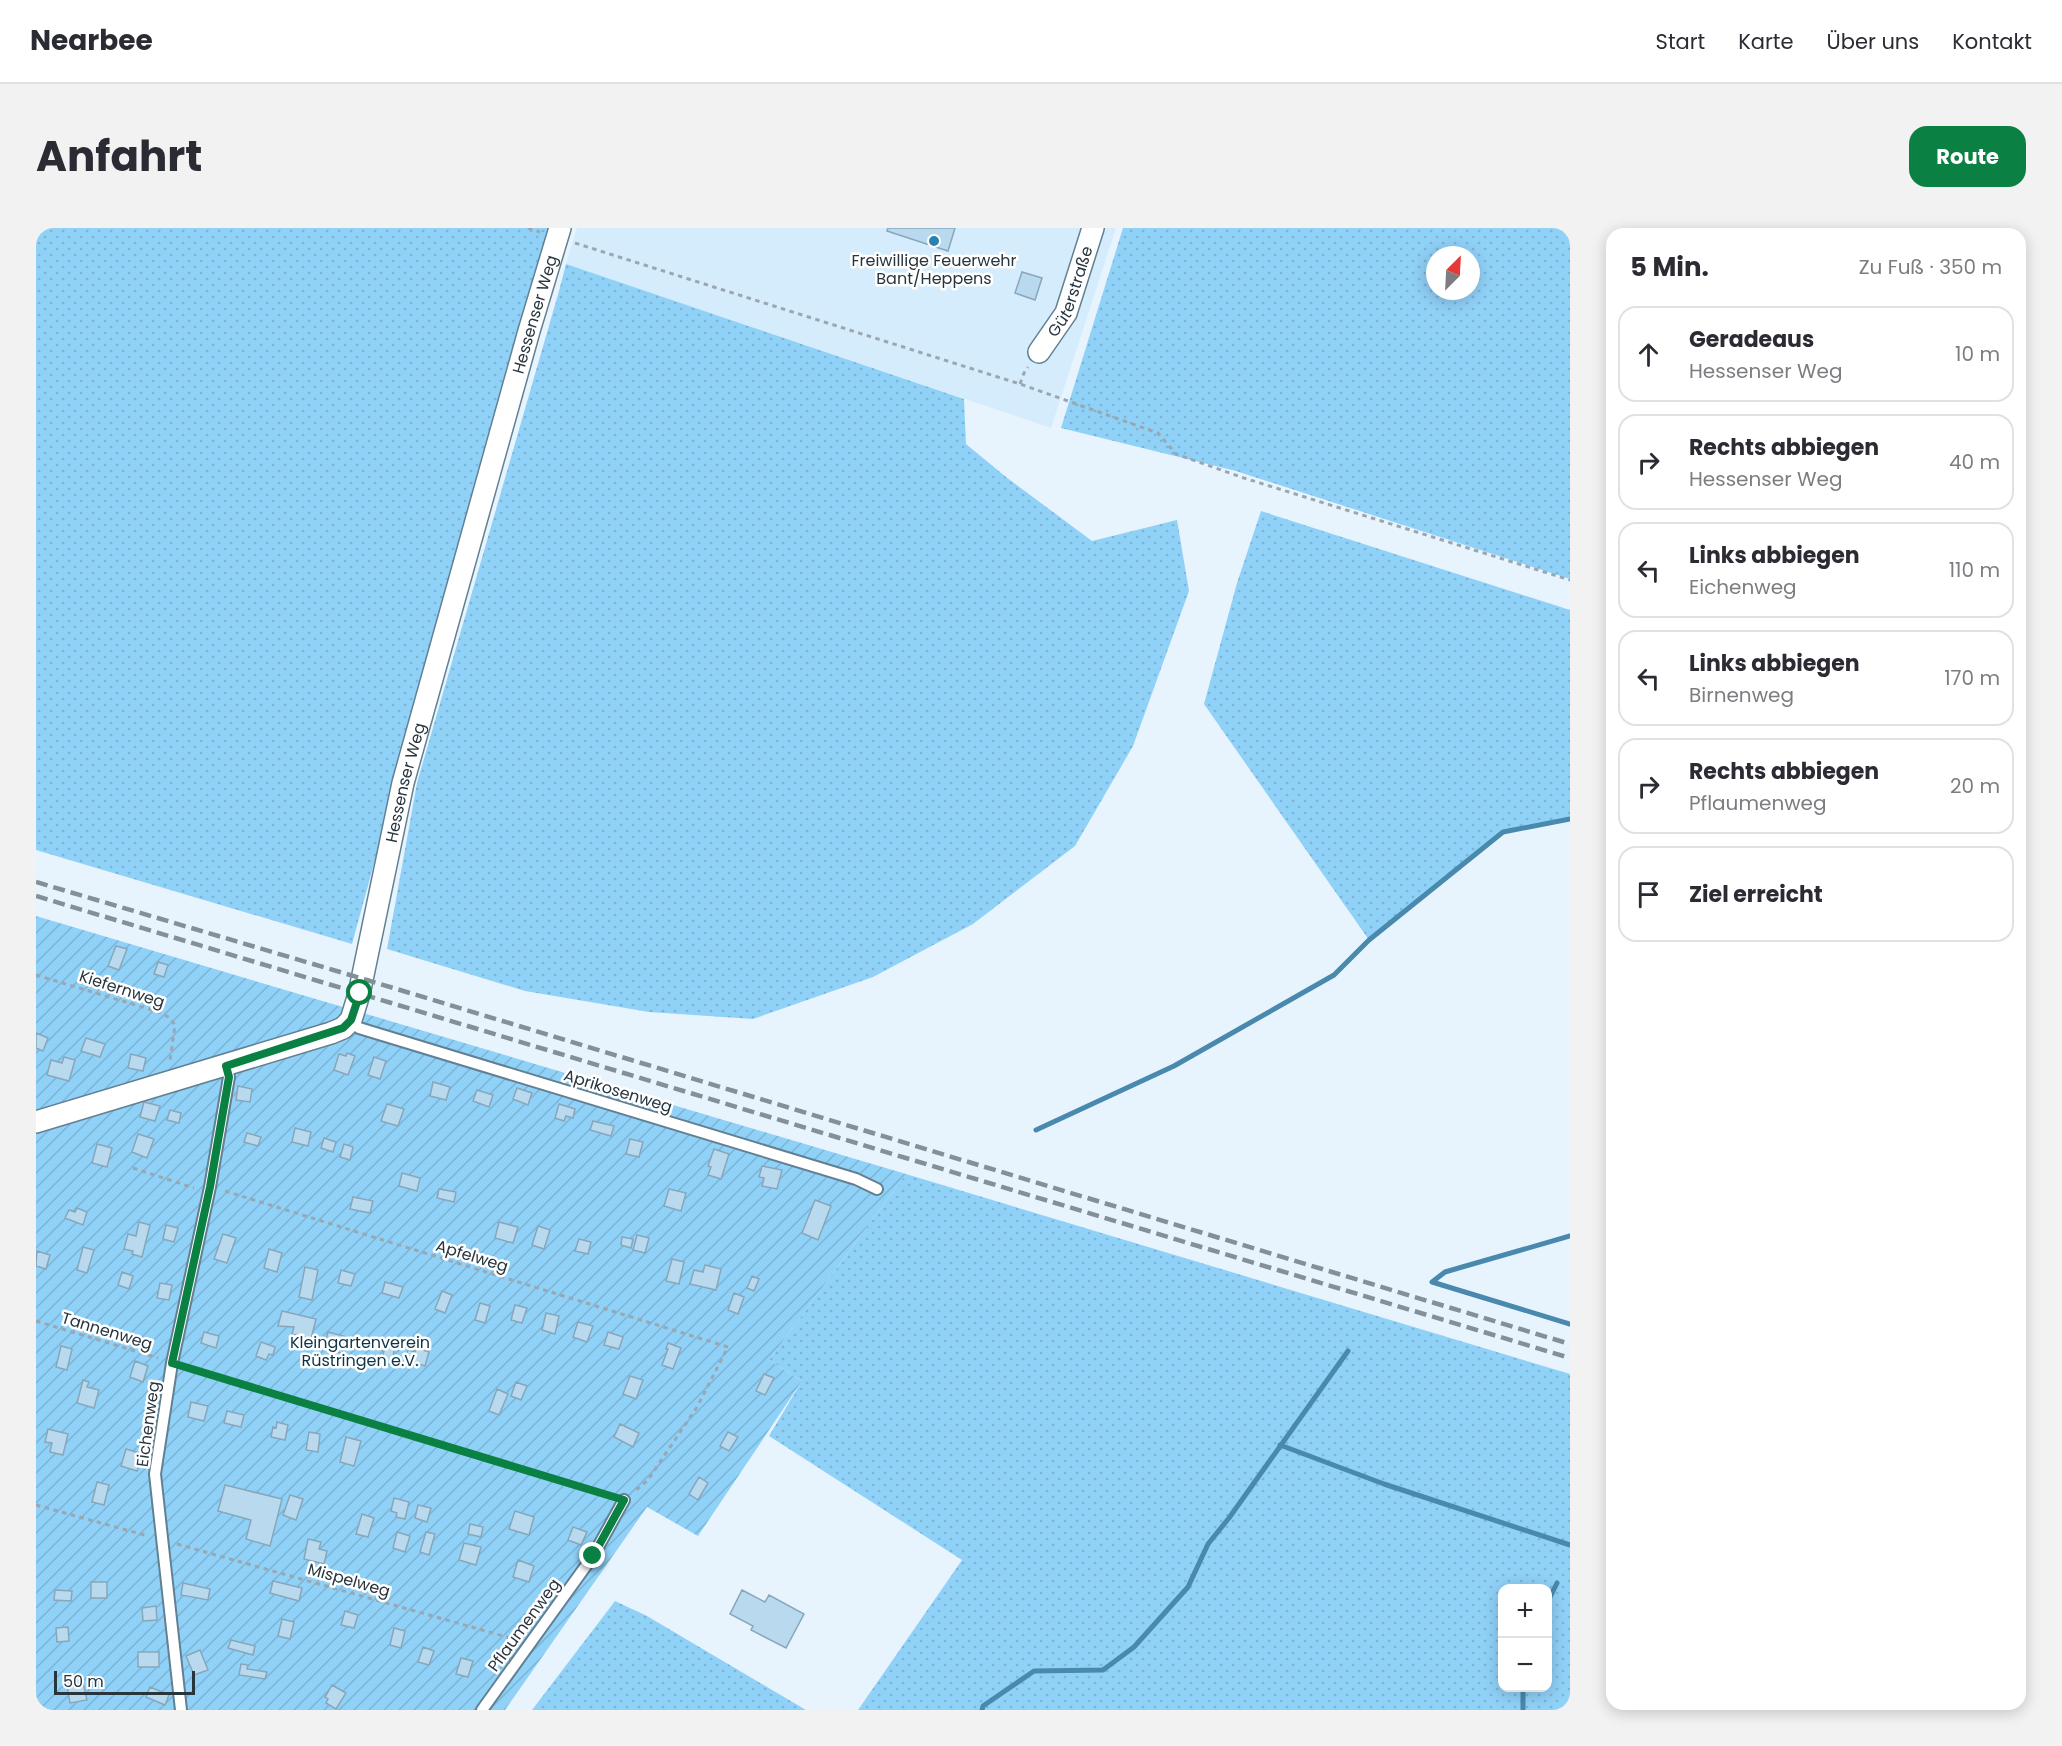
<!DOCTYPE html>
<html lang="de">
<meta charset="utf-8">
<style>
:root{--surface:#fff;--page:#f2f2f3;--text:#2b2b33;--muted:#7c7c81;--line:#e1e1e2;--accent:#0b8043}
body{margin:0;font-family:Poppins,sans-serif;background:var(--page);color:var(--text)}
.controls{position:absolute;right:18px;bottom:18px;display:grid;overflow:hidden;border-radius:12px;box-shadow:0 3px 15px #0003}
.controls button{width:54px;height:54px;display:grid;place-items:center;padding:0;border:0;border-bottom:2px solid var(--line);background:var(--surface);color:var(--text);font:30px sans-serif}
.compass{position:absolute;left:1390px;top:18px;width:54px;height:54px;border-radius:50%;background:var(--surface);box-shadow:0 3px 15px #0003;rotate:24deg}
.scale{position:absolute;left:18px;bottom:15px;width:141px;box-sizing:border-box;padding-left:6px;border:3px solid #28353d;border-top:0;font-size:16px;line-height:21px;white-space:nowrap;color:#28353d;-webkit-text-stroke:4px #fff;paint-order:stroke}
.stop{position:absolute;width:18px;height:18px;margin:-14px;border:4px solid #0b8043;border-radius:50%;background:#fff}
.stop.end{background:#0b8043;border-color:#fff;box-shadow:0 2px 6px #0008}
.list{margin:0;padding:0;list-style:none}
h2{display:flex;justify-content:space-between;align-items:center;height:78px;margin:0;padding:0 24px;font-size:26px}
h2 small{font-size:20px;font-weight:400;color:var(--muted)}
.list li{display:grid;grid-template-columns:39px 1fr auto;gap:18px;align-items:center;box-sizing:border-box;height:96px;margin:0 12px 12px;padding:0 12px;border:2px solid var(--line);border-radius:18px}
.list b{display:block;font-size:22px;white-space:nowrap}
.list p{margin:0;font-size:20px;white-space:nowrap;color:var(--muted)}
.list em{font-size:20px;font-style:normal;color:var(--muted)}
.icon{flex:none;width:33px;height:33px;fill:none;stroke:currentColor;stroke-width:2;stroke-linecap:round;stroke-linejoin:round}
.map{position:relative;flex:none;width:1534px;height:1482px;overflow:hidden;border-radius:18px}
header{display:flex;align-items:center;gap:36px;box-sizing:border-box;height:84px;padding:0 30px;background:var(--surface);border-bottom:2px solid var(--line)}
header strong{font-size:28px}
nav{display:flex;gap:33px;margin-inline-start:auto;font-size:21px}
.intro{display:flex;align-items:center;justify-content:space-between;box-sizing:border-box;height:144px;padding:0 36px}
h1{margin:0;font-size:42px}
.button{padding:15px 27px;border-radius:18px;background:var(--accent);color:#fff;font-size:21px;font-weight:700}
main{display:flex;gap:36px;padding:0 36px}
aside{flex:1;background:var(--surface);border-radius:18px;box-shadow:0 3px 15px #0003}
.map>svg:first-child{display:block}
</style>
<header>
<strong>Nearbee</strong>
<nav><a>Start</a><a>Karte</a><a>Über uns</a><a>Kontakt</a></nav>
</header>
<div class="intro"><h1>Anfahrt</h1><a class="button">Route</a></div>
<main>
<div class="map">
<svg width="1534" height="1482" viewBox="0 0 1534 1482">
<defs>
<pattern id="grass-dots" width="8" height="8" patternUnits="userSpaceOnUse" patternTransform="scale(1.5)"><rect width="8" height="8" fill="#90d1f8"/><path d="M2 2h.1M6 6h.1" fill="none" stroke="#7cb4d6" stroke-width="1.8" stroke-linecap="round"/></pattern>
<pattern id="garden-furrows" width="10" height="10" patternUnits="userSpaceOnUse" patternTransform="scale(1.5)"><rect width="10" height="10" fill="#90d1f8"/><path d="M-1 1l2-2M0 10L10 0M9 11l2-2" fill="none" stroke="#7cb4d6"/></pattern>
</defs>
<rect width="100%" height="100%" fill="#e7f4fd"/>
<!-- built -->
<path fill="#d4ecfc" d="M 541,0 L 1080,0 L 1015,200 L 530,36 Z"/>
<!-- grass -->
<path fill="url(#grass-dots)" fill-rule="evenodd" d="M 0,0 L 512,0 L 316,716 L 0,622 Z
M 1087,0 L 1534,0 L 1534,351 L 1200,243 L 1025,200 ZM 1399,27 L 1435,27 L 1435,63 L 1399,63 Z
M 530,36 L 928,171 L 930,216 L 970,249 L 1056,313 L 1141,292 L 1153,363 L 1097,518 L 1039,618 L 937,696 L 837,749 L 717,791 L 613,784 L 489,763 L 351,721 L 381,555 L 523,63 Z
M 1225,283 L 1534,382 L 1534,591 L 1467,604 L 1333,712 L 1168,476 L 1201,355 Z
M 870,946 L 1534,1146 L 1534,1482 L 822,1482 L 926,1332 L 733,1208 L 766,1153 L 733,1132 ZM 1466,1360 L 1512,1360 L 1512,1460 L 1466,1460 Z
M 579,1373 L 611,1388 L 770,1482 L 496,1482 Z"/>
<!-- garden -->
<path fill="url(#garden-furrows)" d="M 0,688 L 870,946 L 733,1132 L 766,1153 L 662,1308 L 611,1279 L 469,1482 L 0,1482 Z"/>
<g fill="none" stroke-linecap="round" stroke-linejoin="round">
<!-- stream -->
<path stroke="#4889ad" stroke-width="5" d="M 1000,902 L 1138,838 L 1298,747 L 1333,712 L 1467,604 L 1534,591
M 1396,1054 L 1409,1044 L 1534,1008
M 1396,1054 L 1534,1096
M 1244,1217 L 1348,1256 L 1534,1317
M 1512,1373 L 1521,1355
M 946,1482 L 947,1478 L 998,1443 L 1067,1442 L 1098,1419 L 1152,1359 L 1172,1316 L 1193,1290 L 1312,1123
M 1487,1482 L 1487,1460"/>
</g>
<!-- building -->
<path fill="#b9daee" stroke="#87a6b9" stroke-width="1.5" d="M 852,0 L 919,0 L 912,23 L 851,3 Z
M 986,44 L 1006,50 L 999,72 L 979,65 Z
M 80,718 L 91,721 L 83,742 L 72,738 Z
M 122,734 L 132,737 L 128,749 L 118,746 Z
M 0,805 L 12,810 L 7,823 L 0,820 Z
M 50,810 L 69,816 L 64,829 L 45,823 Z
M 311,825 L 319,828 L 312,847 L 298,842 L 303,826 L 310,828 Z
M 95,826 L 110,830 L 107,843 L 92,840 Z
M 28,829 L 39,832 L 33,853 L 11,847 L 15,832 L 26,835 Z
M 338,829 L 350,833 L 344,851 L 332,847 Z
M 397,854 L 414,859 L 410,872 L 394,868 Z
M 202,858 L 216,861 L 214,874 L 200,872 Z
M 481,860 L 496,865 L 492,877 L 477,871 Z
M 441,862 L 457,867 L 453,879 L 437,873 Z
M 108,874 L 124,878 L 119,893 L 104,889 Z
M 351,876 L 368,881 L 362,898 L 345,893 Z
M 523,876 L 539,881 L 537,890 L 530,888 L 528,893 L 519,890 Z
M 134,882 L 145,885 L 143,895 L 131,892 Z
M 557,893 L 578,898 L 575,908 L 554,902 Z
M 259,900 L 275,904 L 272,918 L 256,914 Z
M 211,905 L 225,909 L 222,918 L 208,914 Z
M 102,906 L 118,911 L 111,930 L 96,924 Z
M 288,910 L 300,914 L 297,924 L 285,920 Z
M 594,911 L 607,914 L 603,929 L 590,926 Z
M 61,916 L 76,920 L 71,939 L 56,935 Z
M 308,916 L 317,919 L 314,932 L 304,929 Z
M 678,921 L 693,926 L 685,951 L 672,947 L 675,939 L 672,938 Z
M 726,938 L 746,942 L 741,961 L 726,958 L 728,950 L 723,949 Z
M 366,945 L 384,950 L 381,963 L 363,958 Z
M 403,961 L 420,964 L 418,974 L 401,970 Z
M 633,961 L 650,965 L 645,983 L 628,978 Z
M 317,969 L 337,973 L 334,985 L 314,981 Z
M 779,972 L 795,978 L 782,1012 L 766,1005 Z
M 41,980 L 51,984 L 47,997 L 29,990 L 33,982 L 39,984 Z
M 103,994 L 114,997 L 106,1029 L 96,1026 L 97,1023 L 88,1021 L 92,1006 L 100,1008 Z
M 463,994 L 482,999 L 477,1015 L 459,1010 Z
M 130,997 L 142,1000 L 138,1014 L 127,1011 Z
M 502,998 L 514,1002 L 508,1021 L 496,1017 Z
M 187,1006 L 200,1010 L 191,1035 L 178,1031 Z
M 601,1007 L 613,1010 L 609,1025 L 597,1022 Z
M 586,1009 L 597,1011 L 595,1020 L 585,1017 Z
M 543,1011 L 555,1014 L 552,1026 L 539,1023 Z
M 47,1019 L 58,1022 L 51,1045 L 41,1042 Z
M 233,1021 L 246,1025 L 241,1044 L 228,1040 Z
M 1,1023 L 14,1027 L 10,1041 L 0,1038 Z
M 636,1031 L 648,1034 L 643,1056 L 630,1053 Z
M 669,1037 L 685,1041 L 680,1062 L 654,1056 L 658,1042 L 667,1044 Z
M 269,1039 L 282,1042 L 276,1072 L 263,1069 Z
M 305,1042 L 319,1046 L 315,1058 L 302,1055 Z
M 86,1044 L 97,1048 L 93,1061 L 82,1057 Z
M 716,1048 L 723,1051 L 718,1063 L 711,1060 Z
M 349,1054 L 367,1059 L 363,1070 L 346,1065 Z
M 124,1055 L 136,1057 L 133,1072 L 121,1070 Z
M 406,1063 L 416,1067 L 409,1085 L 399,1081 Z
M 698,1065 L 708,1069 L 702,1086 L 692,1082 Z
M 444,1075 L 454,1078 L 449,1095 L 439,1092 Z
M 479,1077 L 491,1080 L 486,1095 L 475,1092 Z
M 246,1083 L 280,1091 L 275,1111 L 256,1106 L 258,1099 L 242,1098 Z
M 510,1085 L 523,1088 L 519,1106 L 506,1102 Z
M 542,1094 L 557,1098 L 551,1114 L 537,1109 Z
M 168,1104 L 183,1108 L 180,1120 L 165,1115 Z
M 292,1104 L 311,1109 L 306,1125 L 294,1122 L 296,1114 L 290,1112 Z
M 572,1104 L 587,1109 L 583,1121 L 568,1117 Z
M 225,1114 L 239,1119 L 237,1127 L 233,1126 L 230,1132 L 220,1128 Z
M 344,1115 L 359,1119 L 355,1137 L 345,1134 L 348,1123 L 343,1122 Z
M 632,1115 L 645,1120 L 637,1141 L 626,1137 L 632,1121 L 630,1121 Z
M 25,1118 L 36,1121 L 31,1142 L 20,1139 Z
M 381,1120 L 393,1124 L 389,1138 L 369,1131 L 372,1122 L 379,1124 Z
M 99,1133 L 112,1138 L 107,1154 L 94,1149 Z
M 728,1146 L 738,1150 L 729,1167 L 720,1163 Z
M 594,1148 L 607,1152 L 600,1171 L 587,1166 Z
M 47,1152 L 53,1154 L 51,1159 L 63,1162 L 58,1180 L 41,1175 Z
M 480,1154 L 491,1158 L 485,1172 L 475,1168 Z
M 461,1161 L 472,1166 L 463,1187 L 453,1183 Z
M 155,1174 L 172,1178 L 168,1193 L 152,1189 Z
M 191,1183 L 208,1187 L 205,1199 L 188,1195 Z
M 241,1194 L 252,1197 L 249,1212 L 235,1209 L 237,1199 L 240,1200 Z
M 584,1196 L 603,1205 L 597,1219 L 578,1209 Z
M 12,1201 L 32,1206 L 27,1227 L 14,1224 L 16,1215 L 9,1214 Z
M 273,1204 L 284,1206 L 282,1224 L 270,1222 Z
M 692,1204 L 702,1209 L 693,1223 L 684,1218 Z
M 310,1209 L 325,1213 L 318,1238 L 304,1234 Z
M 90,1221 L 107,1226 L 101,1243 L 85,1238 Z
M 663,1249 L 672,1255 L 662,1272 L 653,1266 Z
M 61,1254 L 73,1257 L 68,1277 L 56,1274 Z
M 189,1257 L 246,1271 L 234,1318 L 210,1311 L 215,1292 L 182,1283 Z
M 254,1267 L 267,1271 L 260,1292 L 247,1287 Z
M 358,1270 L 373,1274 L 369,1291 L 360,1289 L 361,1285 L 355,1283 Z
M 382,1277 L 395,1280 L 391,1294 L 379,1290 Z
M 479,1283 L 498,1289 L 493,1307 L 473,1301 Z
M 326,1286 L 338,1290 L 332,1309 L 320,1306 Z
M 434,1296 L 447,1299 L 445,1309 L 432,1306 Z
M 537,1299 L 551,1304 L 545,1317 L 532,1312 Z
M 361,1304 L 374,1308 L 369,1324 L 357,1320 Z
M 390,1304 L 399,1306 L 393,1327 L 384,1324 Z
M 272,1311 L 285,1314 L 283,1321 L 291,1323 L 288,1336 L 268,1331 Z
M 428,1315 L 445,1319 L 440,1337 L 423,1332 Z
M 482,1332 L 498,1338 L 493,1354 L 477,1349 Z
M 237,1353 L 266,1360 L 263,1373 L 234,1365 Z
M 55,1354 L 71,1354 L 71,1370 L 55,1370 Z
M 147,1355 L 174,1361 L 172,1372 L 145,1367 Z
M 19,1362 L 36,1363 L 35,1373 L 18,1372 Z
M 706,1362 L 729,1374 L 733,1367 L 768,1386 L 750,1420 L 715,1402 L 717,1398 L 694,1386 Z
M 120,1378 L 121,1392 L 107,1393 L 106,1380 Z
M 309,1383 L 322,1387 L 318,1400 L 305,1397 Z
M 246,1391 L 258,1394 L 254,1411 L 242,1408 Z
M 32,1399 L 33,1413 L 21,1414 L 20,1400 Z
M 358,1400 L 369,1403 L 365,1420 L 354,1417 Z
M 195,1412 L 219,1418 L 217,1427 L 192,1420 Z
M 387,1419 L 398,1423 L 393,1437 L 382,1434 Z
M 164,1422 L 172,1442 L 158,1447 L 150,1428 Z
M 102,1424 L 123,1424 L 123,1439 L 102,1439 Z
M 425,1430 L 437,1433 L 432,1449 L 420,1446 Z
M 205,1436 L 212,1437 L 211,1441 L 231,1444 L 229,1451 L 203,1447 Z
M 47,1454 L 51,1472 L 34,1475 L 31,1458 Z
M 296,1457 L 310,1465 L 300,1481 L 290,1475 L 292,1471 L 289,1469 Z
M 114,1459 L 133,1467 L 129,1477 L 110,1469 Z"/>
<g fill="none" stroke-linecap="round" stroke-linejoin="round">
<!-- service casing -->
<g stroke="#628093" stroke-width="14">
<path id="service" d="M 315,792 L 323,800 L 820,951 L 841,961
M 145,1482 L 119,1246 L 136,1135 L 174,959 L 193,849 L 190,838
M 446,1482 L 557,1328 L 588,1272"/>
</g>
<!-- minor casing -->
<g stroke="#628093" stroke-width="24">
<g id="minor">
<path id="s1" d="M 1003,124 L 1030,85 L 1057,0"/>
<path id="s2" d="M 0,894 L 295,805 L 307,800 L 315,792 L 323,766 L 367,555 L 493,103 L 524,0"/>
</g>
</g>
<!-- path -->
<path stroke="#9aa7b0" stroke-width="3" stroke-dasharray="4.5 4.5" stroke-linecap="butt" d="M 492,0 L 504,4
M 539,15 L 984,156 L 1122,205 L 1140,226 L 1208,250 L 1534,352
M 984,156 L 988,145 L 992,139
M 0,747 L 123,784 L 134,790 L 139,797 L 134,833
M 97,940 L 158,960
M 189,963 L 692,1119 L 661,1179 L 612,1252 L 599,1263
M 0,1093 L 122,1130
M 148,1138 L 575,1268
M 0,1277 L 112,1308
M 141,1316 L 478,1411"/>
<!-- service -->
<use href="#service" stroke="#fff" stroke-width="10"/>
<!-- minor -->
<use href="#minor" stroke="#fff" stroke-width="21"/>
<!-- rail -->
<path stroke="#839098" stroke-width="4.5" stroke-dasharray="12 6" stroke-linecap="butt" d="M 0,654 L 331,752 L 1534,1116
M 0,668 L 1534,1130"/>
</g>
<g fill="none" stroke-linecap="round" stroke-linejoin="round">
<!-- route -->
<path stroke="#0b8043" stroke-width="8" d="M 324,765 L 315,792 L 307,800 L 190,838 L 193,849 L 174,959 L 136,1135 L 588,1272 L 557,1328"/>
</g>
<!-- markers -->
<circle fill="#2983b1" stroke="#fff" stroke-width="2" cx="898" cy="13" r="6"/>
<g text-anchor="middle" dominant-baseline="central" stroke-width="5" stroke-linejoin="round" paint-order="stroke">
<!-- poi labels -->
<g font-size="16" fill="#28353d" stroke="#fff">
<text x="898" y="32">Freiwillige Feuerwehr<tspan x="898" dy="18">Bant/Heppens</tspan></text>
</g>
<!-- street labels -->
<g font-size="16" fill="#28353d" stroke="#fff">
<text stroke="none"><textPath href="#s1" startOffset="69">Güterstraße</textPath></text>
<text stroke="none"><textPath href="#s2" startOffset="1062">Hessenser Weg</textPath></text>
<text stroke="none"><textPath href="#s2" startOffset="576">Hessenser Weg</textPath></text>
<text transform="translate(86 761) rotate(18)">Kiefernweg</text>
<text transform="translate(582 863) rotate(17)">Aprikosenweg</text>
<text transform="translate(436 1028) rotate(17)">Apfelweg</text>
<text transform="translate(71 1103) rotate(17)">Tannenweg</text>
<text transform="translate(112 1196) rotate(-82)">Eichenweg</text>
<text transform="translate(313 1352) rotate(16)">Mispelweg</text>
<text transform="translate(488 1397) rotate(-54)">Pflaumenweg</text>
</g>
<!-- park labels -->
<g font-size="16" fill="#0d3448" stroke="#fff">
<text x="324" y="1114">Kleingartenverein<tspan x="324" dy="18">Rüstringen e.V.</tspan></text>
</g>
</g>
</svg>
<div class="controls">
<button>+</button>
<button>−</button>
</div>
<svg class="compass" viewBox="-18 -18 36 36"><path d="M0-13l5 13h-10z" fill="#e53935"/><path d="M0 13l5-13h-10z" fill="#7c7c81"/></svg>
<div class="scale">50 m</div>
<div class="stop" style="left:324px;top:765px"></div>
<div class="stop end" style="left:557px;top:1328px"></div>
</div>
<aside>
<h2>5 Min.<small>Zu Fuß · 350 m</small></h2>
<ul class="list">
<li><svg class="icon" aria-label="ahead" viewBox="0 0 24 24"><path d="M12 20V5M6 11l6-6 6 6"/></svg><div><b>Geradeaus</b><p>Hessenser Weg</p></div><em>10 m</em></li>
<li><svg class="icon" aria-label="right" viewBox="0 0 24 24"><path d="M7 20v-9h11M14 6l5 5-5 5"/></svg><div><b>Rechts abbiegen</b><p>Hessenser Weg</p></div><em>40 m</em></li>
<li><svg class="icon" aria-label="left" viewBox="0 0 24 24"><path d="M17 20v-9H6M10 6l-5 5 5 5"/></svg><div><b>Links abbiegen</b><p>Eichenweg</p></div><em>110 m</em></li>
<li><svg class="icon" aria-label="left" viewBox="0 0 24 24"><path d="M17 20v-9H6M10 6l-5 5 5 5"/></svg><div><b>Links abbiegen</b><p>Birnenweg</p></div><em>170 m</em></li>
<li><svg class="icon" aria-label="right" viewBox="0 0 24 24"><path d="M7 20v-9h11M14 6l5 5-5 5"/></svg><div><b>Rechts abbiegen</b><p>Pflaumenweg</p></div><em>20 m</em></li>
<li><svg class="icon" aria-label="arrive" viewBox="0 0 24 24"><path d="M6 21V4h12l-3 4 3 4H6"/></svg><div><b>Ziel erreicht</b></div></li>
</ul>
</aside>
</main>
